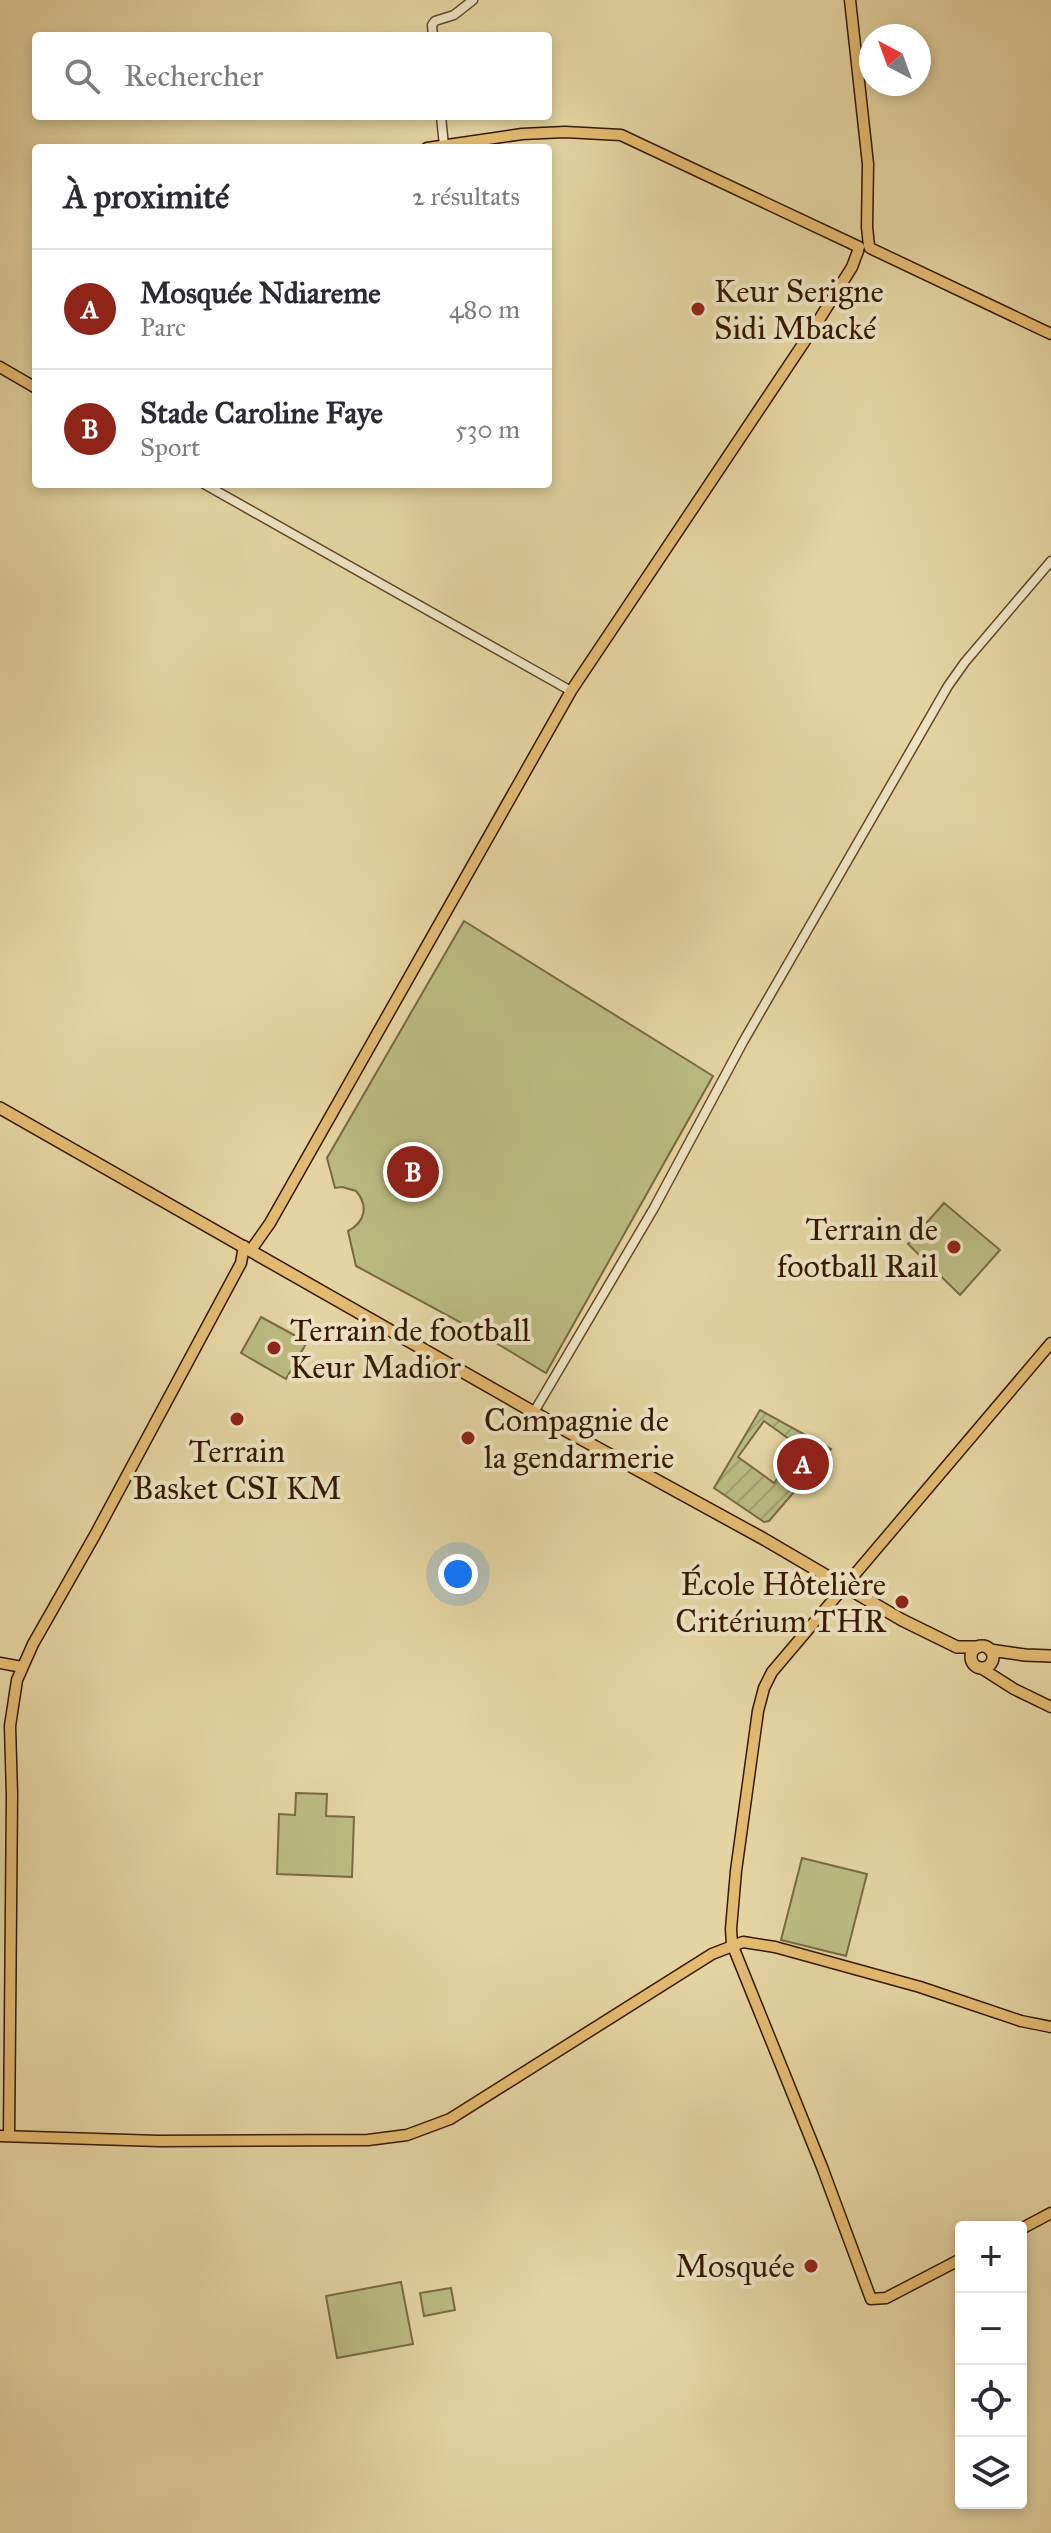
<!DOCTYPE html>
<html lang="fr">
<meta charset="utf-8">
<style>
:root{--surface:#fff;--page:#f2f2f3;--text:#2b2b33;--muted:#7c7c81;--line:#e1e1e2;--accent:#8f2418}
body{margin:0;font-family:"IM FELL Great Primer",serif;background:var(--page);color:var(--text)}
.controls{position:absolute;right:24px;bottom:24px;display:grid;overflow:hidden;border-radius:8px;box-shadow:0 4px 12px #0003}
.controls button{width:72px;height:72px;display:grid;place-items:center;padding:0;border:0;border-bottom:2px solid var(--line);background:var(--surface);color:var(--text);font:40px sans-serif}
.compass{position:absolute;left:859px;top:24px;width:72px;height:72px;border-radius:50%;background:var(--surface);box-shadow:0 4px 12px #0003;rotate:319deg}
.you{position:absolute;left:458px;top:1574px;width:28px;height:28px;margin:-20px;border:6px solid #fff;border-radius:50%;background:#1a73e8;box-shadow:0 0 0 12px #1a73e833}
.badge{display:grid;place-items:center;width:52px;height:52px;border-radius:50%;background:var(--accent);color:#fff;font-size:26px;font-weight:700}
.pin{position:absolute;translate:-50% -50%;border:4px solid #fff;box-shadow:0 2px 8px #0006}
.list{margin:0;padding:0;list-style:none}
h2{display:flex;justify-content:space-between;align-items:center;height:104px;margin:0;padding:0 32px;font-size:34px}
h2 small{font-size:26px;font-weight:400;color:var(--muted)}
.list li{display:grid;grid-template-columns:52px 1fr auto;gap:24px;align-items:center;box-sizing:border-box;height:120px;padding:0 32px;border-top:2px solid var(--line)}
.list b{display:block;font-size:30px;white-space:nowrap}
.list p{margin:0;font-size:26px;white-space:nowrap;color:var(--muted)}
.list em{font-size:26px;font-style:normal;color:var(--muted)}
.icon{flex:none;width:44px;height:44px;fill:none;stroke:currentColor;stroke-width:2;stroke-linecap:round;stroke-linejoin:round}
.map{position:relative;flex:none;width:1051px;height:2533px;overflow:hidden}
.search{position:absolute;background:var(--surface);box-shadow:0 4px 12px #0003;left:32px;top:32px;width:520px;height:88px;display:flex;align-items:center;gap:20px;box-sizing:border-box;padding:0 28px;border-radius:8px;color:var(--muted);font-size:30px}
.panel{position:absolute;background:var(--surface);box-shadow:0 4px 12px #0003;left:32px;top:144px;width:520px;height:344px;border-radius:8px}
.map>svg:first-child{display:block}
</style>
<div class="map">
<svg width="1051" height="2533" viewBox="0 0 1051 2533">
<defs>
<pattern id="garden-furrows" width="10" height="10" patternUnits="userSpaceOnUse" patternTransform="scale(2)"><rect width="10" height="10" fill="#babb80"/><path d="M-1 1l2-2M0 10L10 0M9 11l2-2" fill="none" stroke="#a0a06d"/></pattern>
</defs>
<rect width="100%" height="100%" fill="#e4d4a1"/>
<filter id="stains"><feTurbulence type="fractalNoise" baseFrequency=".0025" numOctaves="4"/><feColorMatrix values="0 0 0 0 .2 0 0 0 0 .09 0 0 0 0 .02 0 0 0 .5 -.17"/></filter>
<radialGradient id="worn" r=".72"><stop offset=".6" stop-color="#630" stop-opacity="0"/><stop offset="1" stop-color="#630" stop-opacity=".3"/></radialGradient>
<!-- garden -->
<path fill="url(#garden-furrows)" stroke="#786a41" stroke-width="2" fill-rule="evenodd" d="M 760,1410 L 831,1449 L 769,1521 L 764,1522 L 714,1488 ZM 764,1421 L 800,1447 L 774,1483 L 738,1457 Z"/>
<!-- pitch -->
<path fill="#babb80" stroke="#786a41" stroke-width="2" d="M 464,921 L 713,1076 L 546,1373 L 471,1328 L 356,1266 L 348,1231 C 365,1222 369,1206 356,1191 L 342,1187 L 335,1188 L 327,1158 Z
M 944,1203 L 1000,1250 L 960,1295 L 908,1244 Z
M 261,1317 L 307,1342 L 286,1379 L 241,1353 Z
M 296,1793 L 327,1794 L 326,1816 L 354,1817 L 352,1877 L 277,1874 L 279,1814 L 295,1815 Z
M 802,1858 L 867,1874 L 846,1956 L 781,1940 Z
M 401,2282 L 413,2344 L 337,2358 L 326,2296 Z
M 451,2288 L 455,2310 L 424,2316 L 420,2293 Z"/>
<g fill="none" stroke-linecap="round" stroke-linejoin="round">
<!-- minor casing -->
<g stroke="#62482a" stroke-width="11">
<path id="minor" d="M 433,36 L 432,25 L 435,21 L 454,15 L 473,0
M 441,116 L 444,146
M 204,484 L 571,691
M 534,1412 L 654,1208 L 743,1042 L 948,686 L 965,662 L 1051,561"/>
</g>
<!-- major casing -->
<g stroke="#361902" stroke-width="13">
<path id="major" d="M 850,0 L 868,164 L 867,227 L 869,246
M 427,148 L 522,134 L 565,132 L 621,135 L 859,247
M 870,248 L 1051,334
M 0,367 L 36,388
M 251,1250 L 270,1223 L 571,691 L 817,323 L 852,267 L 858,251
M 0,1663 L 22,1667
M 981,1668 L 1014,1689 L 1051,1707
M 0,2136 L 159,2141 L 368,2140 L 407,2135 L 450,2119 L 712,1954 L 743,1942 L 775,1947 L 920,1987 L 1021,2021 L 1051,2027
M 9,2136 L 12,1795 L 10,1726 L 17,1680 L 33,1644 L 95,1535 L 241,1263 L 244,1246
M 1021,2229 L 1051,2213
M 961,2259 L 886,2298 L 871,2299 L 822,2167 L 732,1944 L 731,1929 L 736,1871 L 758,1711 L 764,1688 L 772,1672 L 1051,1343"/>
</g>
<!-- highway casing -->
<g stroke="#361902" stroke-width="14">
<path id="highway" d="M 0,1108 L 563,1429 L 762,1538 L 902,1620 L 957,1647 L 978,1647
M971 1657a11 11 0 1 1 22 0a11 11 0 1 1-22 0Z
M 990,1650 L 1025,1655 L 1051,1656"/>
</g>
<!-- minor -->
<use href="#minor" stroke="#ede3c2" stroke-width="8"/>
<!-- major -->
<use href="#major" stroke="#e2ba70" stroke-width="10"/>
<!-- highway -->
<use href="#highway" stroke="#e2ba70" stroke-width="11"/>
</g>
<!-- markers -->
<g fill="#8f2418" stroke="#ede3c2" stroke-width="3">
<circle cx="698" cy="309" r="8"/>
<circle cx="954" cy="1247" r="8"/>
<circle cx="274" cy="1348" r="8"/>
<circle cx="237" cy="1419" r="8"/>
<circle cx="468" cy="1438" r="8"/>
<circle cx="902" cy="1602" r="8"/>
<circle cx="811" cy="2266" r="8"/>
</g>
<g text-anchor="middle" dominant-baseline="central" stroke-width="8" stroke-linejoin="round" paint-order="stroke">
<!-- poi labels -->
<g font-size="32" fill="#361902" stroke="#ede3c2" text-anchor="start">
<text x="714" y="291">Keur Serigne<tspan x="714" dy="37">Sidi Mbacké</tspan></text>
<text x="938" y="1229" text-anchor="end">Terrain de<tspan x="938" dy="37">football Rail</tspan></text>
<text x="290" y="1330">Terrain de football<tspan x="290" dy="37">Keur Madior</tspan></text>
<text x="484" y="1420">Compagnie de<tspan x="484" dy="37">la gendarmerie</tspan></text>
<text x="237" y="1451" text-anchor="middle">Terrain<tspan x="237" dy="37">Basket CSI KM</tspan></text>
<text x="886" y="1584" text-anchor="end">École Hôtelière<tspan x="886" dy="37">Critérium THR</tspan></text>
<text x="795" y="2266" text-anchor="end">Mosquée</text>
</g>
</g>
<rect width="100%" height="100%" filter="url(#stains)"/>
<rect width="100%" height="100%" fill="url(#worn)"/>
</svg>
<div class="controls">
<button>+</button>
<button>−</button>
<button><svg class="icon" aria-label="locate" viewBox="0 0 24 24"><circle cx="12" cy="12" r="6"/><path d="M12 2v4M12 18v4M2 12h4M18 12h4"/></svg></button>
<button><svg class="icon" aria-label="layers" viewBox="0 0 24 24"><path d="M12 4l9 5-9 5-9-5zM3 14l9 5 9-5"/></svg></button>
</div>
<svg class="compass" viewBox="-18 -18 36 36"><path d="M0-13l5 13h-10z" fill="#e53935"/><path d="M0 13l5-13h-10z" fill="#7c7c81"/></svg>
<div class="you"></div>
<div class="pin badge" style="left:803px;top:1464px">A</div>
<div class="pin badge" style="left:413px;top:1172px">B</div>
<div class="search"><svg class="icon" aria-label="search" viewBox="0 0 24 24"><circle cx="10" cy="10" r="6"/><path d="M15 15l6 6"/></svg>Rechercher</div>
<section class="panel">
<h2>À proximité<small>2 résultats</small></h2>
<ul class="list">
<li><span class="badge">A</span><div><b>Mosquée Ndiareme</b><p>Parc</p></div><em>480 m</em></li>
<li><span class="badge">B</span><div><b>Stade Caroline Faye</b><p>Sport</p></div><em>530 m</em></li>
</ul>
</section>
</div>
